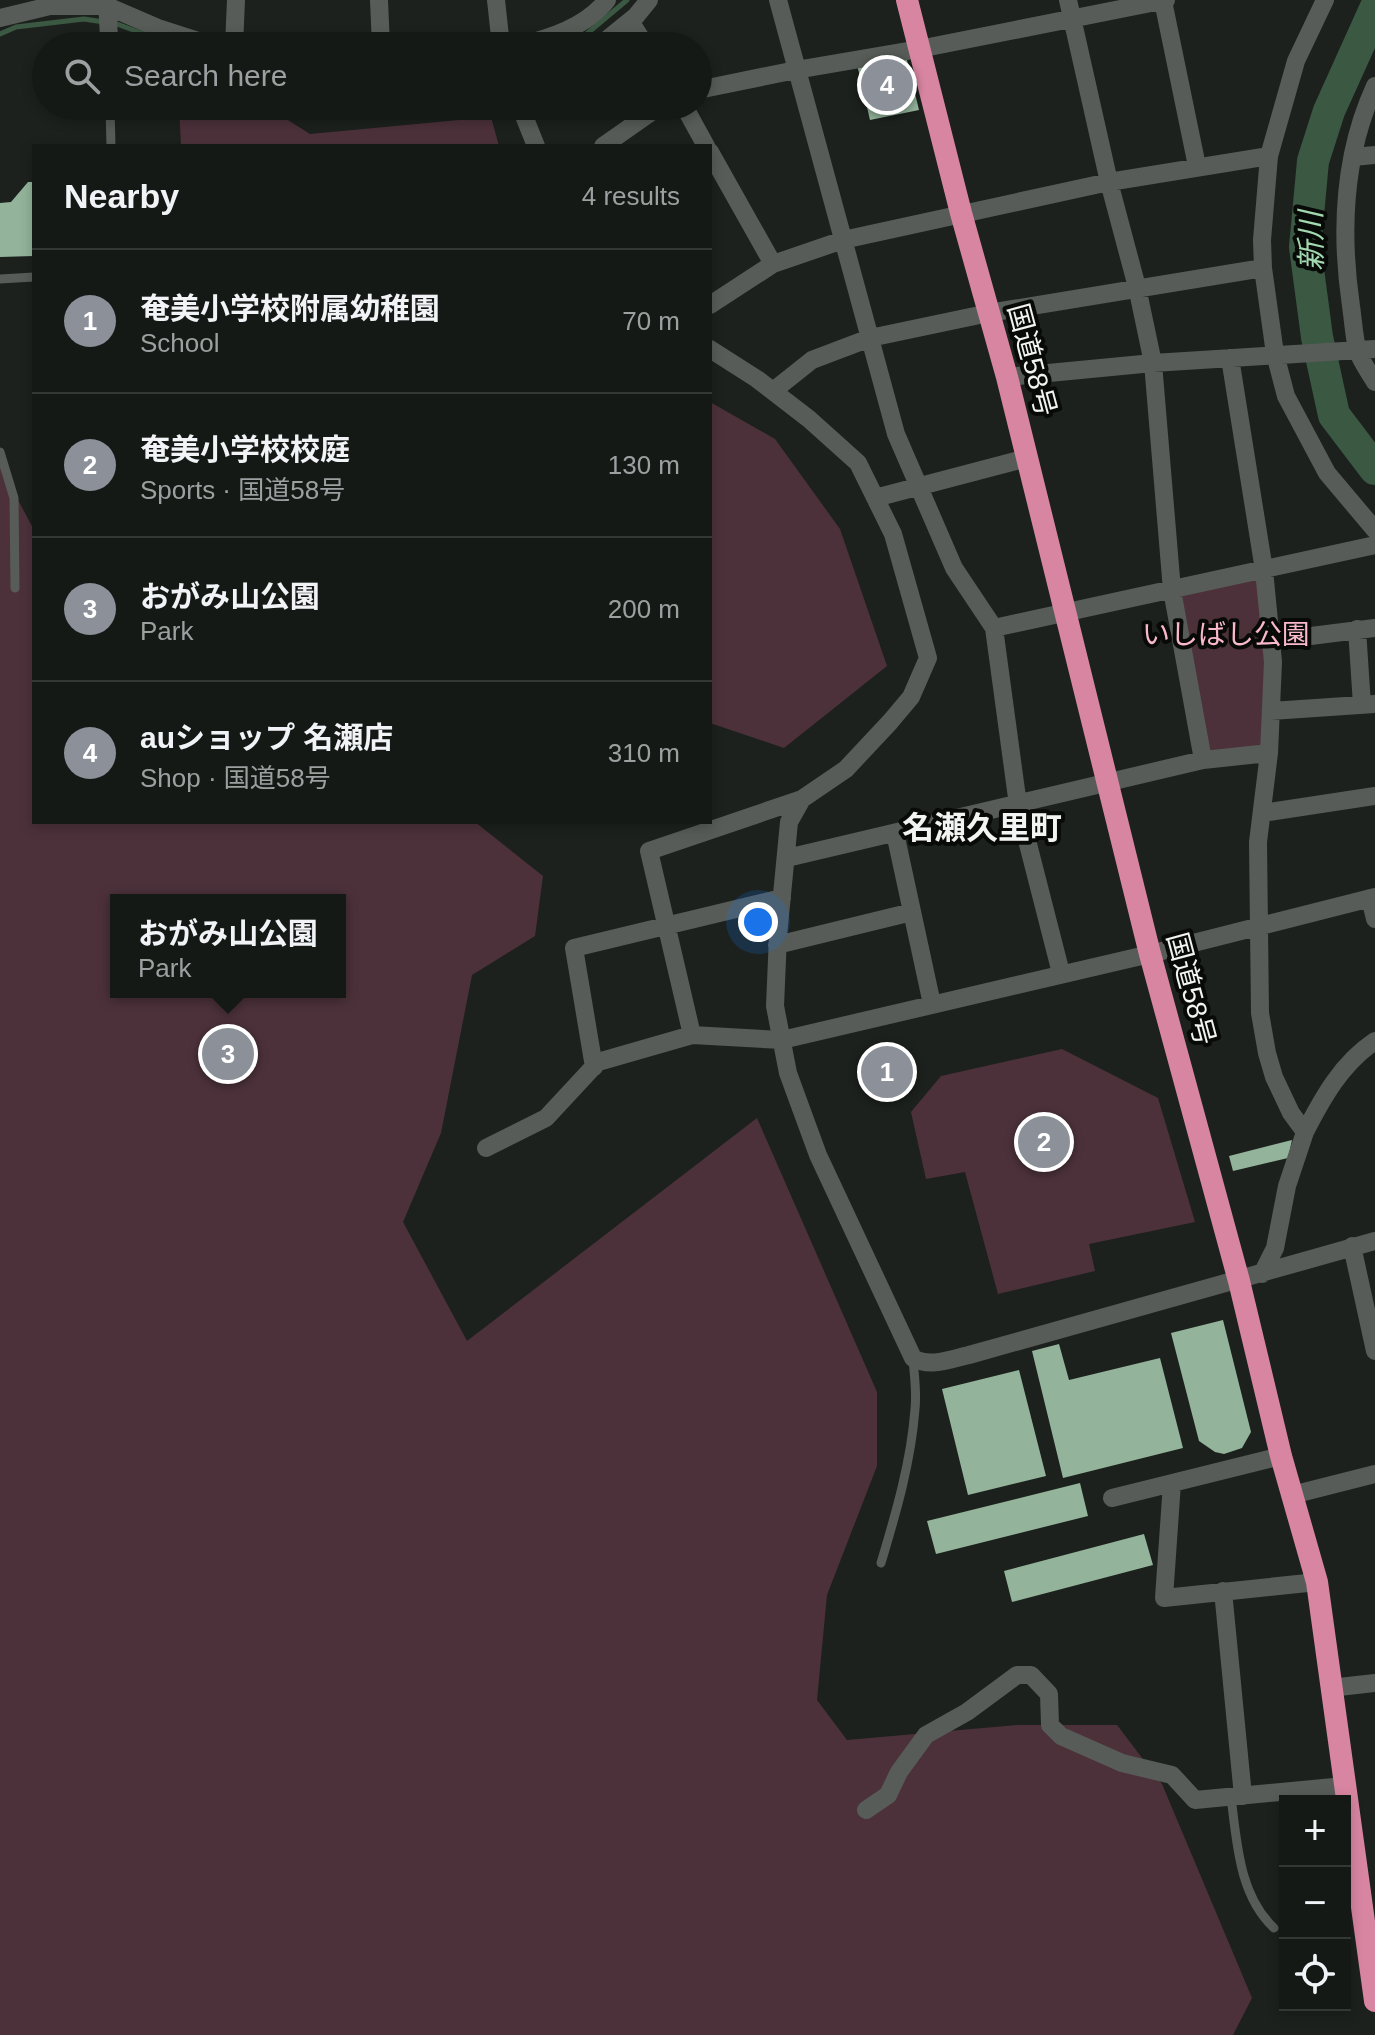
<!DOCTYPE html>
<meta charset="utf-8">
<style>
:root{--surface:#151916;--page:#222623;--text:#f1f3f6;--muted:#9da0a1;--line:#343835;--accent:#8c9099}
body{margin:0;font-family:Arial,"Noto Sans JP",sans-serif;background:var(--page);color:var(--text)}
.controls{position:absolute;right:24px;bottom:24px;display:grid;overflow:hidden;border-radius:0px;box-shadow:0 4px 12px #0003}
.controls button{width:72px;height:72px;display:grid;place-items:center;padding:0;border:0;border-bottom:2px solid var(--line);background:var(--surface);color:var(--text);font:40px sans-serif}
.you{position:absolute;left:758px;top:922px;width:28px;height:28px;margin:-20px;border:6px solid #fff;border-radius:50%;background:#1a73e8;box-shadow:0 0 0 12px #1a73e833}
.badge{display:grid;place-items:center;width:52px;height:52px;border-radius:50%;background:var(--accent);color:#fff;font-size:26px;font-weight:700}
.pin{position:absolute;translate:-50% -50%;border:4px solid #fff;box-shadow:0 2px 8px #0006}
.popup{position:absolute;left:110px;top:894px;width:236px;height:104px;box-sizing:border-box;display:grid;place-content:center;border-radius:0px;background:var(--surface);filter:drop-shadow(0 2px 6px #0005);font-size:26px;white-space:nowrap;color:var(--muted)}
.popup b{font-size:30px;color:var(--text)}
.popup::after{content:'';position:absolute;left:50%;top:100%;margin-left:-16px;border:16px solid transparent;border-top-color:var(--surface)}
.list{margin:0;padding:0;list-style:none}
h2{display:flex;justify-content:space-between;align-items:center;height:104px;margin:0;padding:0 32px;font-size:34px}
h2 small{font-size:26px;font-weight:400;color:var(--muted)}
.list li{display:grid;grid-template-columns:52px 1fr auto;gap:24px;align-items:center;box-sizing:border-box;height:144px;padding:0 32px;border-top:2px solid var(--line)}
.list b{display:block;font-size:30px;white-space:nowrap}
.list p{margin:0;font-size:26px;white-space:nowrap;color:var(--muted)}
.list em{font-size:26px;font-style:normal;color:var(--muted)}
.icon{flex:none;width:44px;height:44px;fill:none;stroke:currentColor;stroke-width:2;stroke-linecap:round;stroke-linejoin:round}
.map{position:relative;flex:none;width:1375px;height:2035px;overflow:hidden}
.search{position:absolute;background:var(--surface);box-shadow:0 4px 12px #0003;left:32px;top:32px;width:680px;height:88px;display:flex;align-items:center;gap:20px;box-sizing:border-box;padding:0 28px;border-radius:44px;color:var(--muted);font-size:30px}
.panel{position:absolute;background:var(--surface);box-shadow:0 4px 12px #0003;left:32px;top:144px;width:680px;height:680px;border-radius:0px}
.map>svg:first-child{display:block}
</style>
<div class="map">
<svg width="1375" height="2035" viewBox="0 0 1375 2035">
<rect width="100%" height="100%" fill="#1c211d"/>
<!-- green -->
<path fill="#4c313a" fill-rule="evenodd" d="M 179,106 L 279,106 L 283,117 L 310,134 L 491,117 L 499,146 L 181,146 Z
M 710,402 L 775,439 L 840,529 L 887,666 L 784,748 L 710,723 Z
M 0,466 L 34,530 L 34,822 L 475,822 L 543,876 L 535,936 L 472,975 L 441,1133 L 403,1222 L 467,1341 L 757,1118 L 877,1392 L 877,1466 L 827,1595 L 817,1700 L 847,1740 L 1017,1725 L 1117,1725 L 1162,1784 L 1252,1998 L 1233,2035 L 0,2035 ZM 116,900 L 340,900 L 340,992 L 116,992 Z
M 1263,575 L 1268,748 L 1205,754 L 1176,594 Z
M 1062,1049 L 1158,1098 L 1195,1222 L 1089,1244 L 1095,1271 L 998,1294 L 965,1172 L 926,1179 L 911,1112 L 941,1076 Z"/>
<g fill="none" stroke-linecap="round" stroke-linejoin="round">
<!-- stream -->
<path stroke="#3b5843" stroke-width="5" d="M 0,34 L 16,27 L 84,19 L 117,24 L 176,46
M 566,46 L 577,42 L 627,0"/>
<!-- river -->
<path stroke="#3b5843" stroke-width="32" d="M 1375,9 L 1329,111 L 1313,161 L 1305,247 L 1317,337 L 1334,415 L 1375,469"/>
</g>
<!-- building -->
<path fill="#93b39a" d="M 905,52 L 919,110 L 870,120 L 856,60 Z
M 28,182 L 34,182 L 34,256 L 0,257 L 0,203 L 11,202 Z
M 1292,1140 L 1288,1158 L 1233,1171 L 1229,1156 Z
M 1223,1320 L 1251,1432 L 1242,1448 L 1224,1454 L 1215,1452 L 1199,1441 L 1171,1333 Z
M 1059,1344 L 1069,1380 L 1160,1358 L 1183,1448 L 1063,1478 L 1032,1351 Z
M 1019,1370 L 1046,1476 L 968,1495 L 942,1389 Z
M 1080,1483 L 1088,1516 L 936,1554 L 927,1521 Z
M 1144,1534 L 1153,1565 L 1012,1602 L 1004,1571 Z"/>
<g fill="none" stroke-linecap="round" stroke-linejoin="round">
<!-- service -->
<path stroke="#575c58" stroke-width="9" d="M 110,106 L 111,146
M 0,279 L 34,277
M 0,452 L 14,498 L 15,588
M 881,1563 C 896,1513 911,1462 915,1409 C 917,1392 914,1374 913,1358
M 1231,1797 C 1237,1843 1239,1895 1274,1928"/>
<!-- minor -->
<path stroke="#575c58" stroke-width="18" d="M 107,0 L 109,38
M 379,0 L 381,46
M 496,0 L 501,46
M 778,0 L 896,434 L 954,568 L 994,628 L 1018,805 L 1061,973
M 1325,0 L 1296,61 L 1269,156 L 1262,240 L 1263,268 L 1275,354 L 1286,396 L 1327,473 L 1375,530
M 1163,1 L 1197,166
M 0,18 L 50,6 L 107,6 L 158,28 L 214,46
M 630,21 L 646,46
M 234,46 L 236,0
M 518,46 C 550,38 586,27 607,0
M 599,46 L 636,16 L 649,0
M 1375,86 C 1343,156 1340,231 1351,306 C 1353,320 1354,335 1357,349 C 1360,360 1369,372 1375,382
M 698,90 L 796,70 L 919,49 L 1166,0
M 520,106 L 536,146
M 684,106 L 706,146
M 603,146 L 660,106
M 710,152 L 773,264
M 1353,157 L 1375,155
M 710,305 L 773,264 L 843,240 L 1109,182 L 1269,156
M 710,349 L 757,379 L 809,419 L 858,463 L 893,534 L 928,658 L 911,697 L 890,722 L 846,769 L 802,799 L 789,822 L 778,936 L 775,1006 L 788,1073 L 818,1155 L 913,1358 C 930,1368 951,1359 969,1355 L 1375,1241
M 1230,358 L 1264,570 L 1273,662 L 1269,753 L 1258,842 L 1260,1013 L 1267,1053 L 1274,1077 L 1291,1113 L 1305,1132 L 1287,1186 L 1275,1248 L 1262,1274
M 1007,377 L 1153,363 L 1375,349
M 773,391 L 812,360 L 870,338 L 989,313 L 1263,268
M 875,498 L 1027,458
M 994,628 L 1375,545
M 1357,629 L 1362,705
M 1271,641 L 1375,628
M 1271,711 L 1375,704
M 1203,760 L 1269,753
M 1262,813 L 1375,796
M 895,833 L 932,1004
M 787,858 L 1203,760 L 1172,590 L 1153,363 L 1137,287 L 1109,182 L 1068,0
M 1370,898 L 1375,919
M 777,945 L 912,912
M 692,1035 L 649,851 L 802,799
M 594,1067 L 574,948 L 782,898
M 1305,1132 C 1323,1097 1342,1063 1375,1041
M 486,1148 L 546,1118 L 598,1062 L 692,1035 L 782,1040 L 1150,954 L 1375,897
M 1352,1246 L 1375,1351
M 1172,1483 L 1164,1598 L 1317,1582
M 1292,1495 L 1375,1474
M 1112,1498 L 1281,1456
M 1223,1591 L 1243,1796
M 1330,1688 L 1375,1683
M 866,1810 L 888,1795 L 899,1772 L 926,1735 L 967,1712 L 1017,1675 L 1031,1675 L 1049,1694 L 1050,1725 L 1061,1736 L 1122,1763 L 1172,1775 L 1195,1800 L 1344,1786"/>
<!-- trunk -->
<path stroke="#d885a2" stroke-width="22" d="M 907,0 L 961,213 L 1007,377 L 1150,954 L 1239,1281 L 1281,1456 L 1317,1582 L 1375,2001"/>
</g>
<g text-anchor="middle" dominant-baseline="central" stroke-width="8" stroke-linejoin="round" paint-order="stroke">
<!-- street labels -->
<g font-size="28" fill="#f1f4f2" stroke="#080a08">
<text transform="translate(1032 360) rotate(75)">国道58号</text>
<text transform="translate(1191 989) rotate(75)">国道58号</text>
</g>
<!-- park labels -->
<g font-size="28" fill="#f9b8cd" stroke="#080a08">
<text x="1226" y="634">いしばし公園</text>
</g>
<!-- water labels -->
<g font-size="30" font-style="italic" fill="#a3d9b0" stroke="#080a08">
<text transform="translate(1311 241) rotate(-91)">新川</text>
</g>
<!-- quarter labels -->
<g font-size="32" font-weight="bold" fill="#f1f4f2" stroke="#080a08">
<text x="982" y="828">名瀬久里町</text>
</g>
</g>
</svg>
<div class="controls">
<button>+</button>
<button>−</button>
<button><svg class="icon" aria-label="locate" viewBox="0 0 24 24"><circle cx="12" cy="12" r="6"/><path d="M12 2v4M12 18v4M2 12h4M18 12h4"/></svg></button>
</div>
<div class="you"></div>
<div class="pin badge" style="left:887px;top:1072px">1</div>
<div class="pin badge" style="left:1044px;top:1142px">2</div>
<div class="pin badge" style="left:228px;top:1054px">3</div>
<div class="popup"><b>おがみ山公園</b>Park</div>
<div class="pin badge" style="left:887px;top:85px">4</div>
<div class="search"><svg class="icon" aria-label="search" viewBox="0 0 24 24"><circle cx="10" cy="10" r="6"/><path d="M15 15l6 6"/></svg>Search here</div>
<section class="panel">
<h2>Nearby<small>4 results</small></h2>
<ul class="list">
<li><span class="badge">1</span><div><b>奄美小学校附属幼稚園</b><p>School</p></div><em>70 m</em></li>
<li><span class="badge">2</span><div><b>奄美小学校校庭</b><p>Sports · 国道58号</p></div><em>130 m</em></li>
<li><span class="badge">3</span><div><b>おがみ山公園</b><p>Park</p></div><em>200 m</em></li>
<li><span class="badge">4</span><div><b>auショップ 名瀬店</b><p>Shop · 国道58号</p></div><em>310 m</em></li>
</ul>
</section>
</div>
